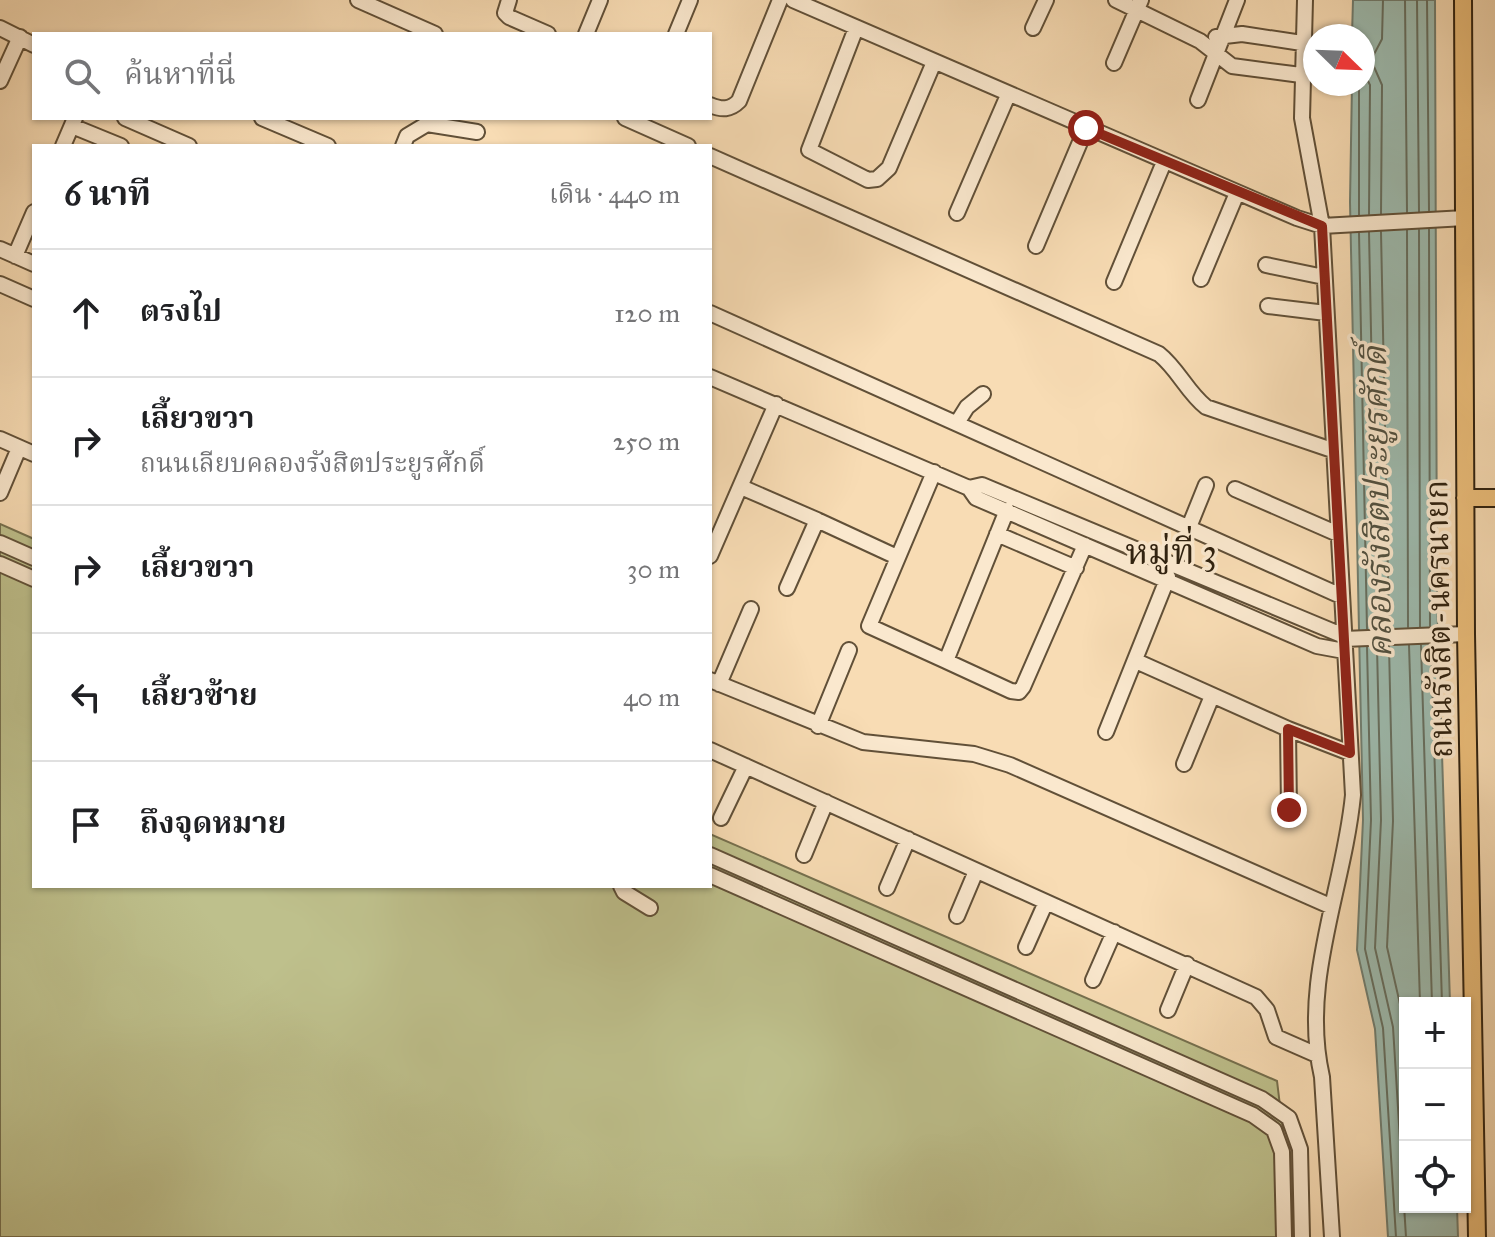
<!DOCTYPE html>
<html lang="th">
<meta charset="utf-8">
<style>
:root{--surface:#fff;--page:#f6f6f6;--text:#202124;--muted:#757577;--line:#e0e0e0}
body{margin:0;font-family:"IM FELL Great Primer","Noto Serif Thai",serif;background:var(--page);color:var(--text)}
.controls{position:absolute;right:24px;bottom:24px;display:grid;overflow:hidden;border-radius:0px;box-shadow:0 2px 6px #0004}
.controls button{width:72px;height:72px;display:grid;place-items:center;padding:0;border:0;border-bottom:2px solid var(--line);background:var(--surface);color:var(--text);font:40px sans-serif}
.compass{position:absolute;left:1303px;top:24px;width:72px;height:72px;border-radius:50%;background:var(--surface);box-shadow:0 2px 6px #0004;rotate:113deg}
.stop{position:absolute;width:24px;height:24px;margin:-18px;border:6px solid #8f2418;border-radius:50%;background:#fff}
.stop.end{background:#8f2418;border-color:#fff;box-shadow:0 2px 8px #0008}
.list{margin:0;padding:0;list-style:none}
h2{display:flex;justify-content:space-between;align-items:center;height:104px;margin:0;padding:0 32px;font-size:34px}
h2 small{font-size:26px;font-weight:400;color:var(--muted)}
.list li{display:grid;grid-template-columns:52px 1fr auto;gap:24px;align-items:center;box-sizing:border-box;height:128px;padding:0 32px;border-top:2px solid var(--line)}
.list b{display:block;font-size:30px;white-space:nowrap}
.list p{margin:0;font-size:26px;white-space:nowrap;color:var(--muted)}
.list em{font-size:26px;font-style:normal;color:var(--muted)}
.icon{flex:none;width:44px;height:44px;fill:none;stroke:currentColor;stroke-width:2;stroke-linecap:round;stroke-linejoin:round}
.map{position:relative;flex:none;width:1495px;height:1237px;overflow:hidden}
.search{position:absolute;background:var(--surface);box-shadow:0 2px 6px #0004;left:32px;top:32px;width:680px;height:88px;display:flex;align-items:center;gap:20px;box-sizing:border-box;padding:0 28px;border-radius:0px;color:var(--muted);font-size:30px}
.panel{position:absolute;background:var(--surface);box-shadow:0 2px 6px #0004;left:32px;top:144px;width:680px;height:744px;border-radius:0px}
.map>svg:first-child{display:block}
</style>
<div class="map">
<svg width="1495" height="1237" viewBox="0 0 1495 1237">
<rect width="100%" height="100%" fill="#f8dcb4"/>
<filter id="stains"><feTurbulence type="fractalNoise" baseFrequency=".0025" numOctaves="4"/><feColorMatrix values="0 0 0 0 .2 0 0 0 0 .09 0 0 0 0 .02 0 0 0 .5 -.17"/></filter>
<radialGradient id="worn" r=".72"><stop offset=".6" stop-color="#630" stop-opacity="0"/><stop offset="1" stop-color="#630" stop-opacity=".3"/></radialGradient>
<!-- green -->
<path fill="#bec08c" stroke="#76704e" stroke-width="2" d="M 0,524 L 34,539 L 34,886 L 710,886 L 710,834 L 1277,1081 L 1296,1237 L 0,1237 Z"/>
<!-- water -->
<path fill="#9dbbaf" stroke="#717d6f" stroke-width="2" d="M 1353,0 L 1435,0 L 1437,598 L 1450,1003 L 1405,1003 L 1405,1207 L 1457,1207 L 1458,1237 L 1388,1237 L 1375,1029 L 1357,950 L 1363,820 L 1350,202 L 1352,84 L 1363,84 L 1363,36 L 1352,36 Z"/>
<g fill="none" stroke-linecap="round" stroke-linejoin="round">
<!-- shore -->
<path stroke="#666e5f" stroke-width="2" d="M 1405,0 L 1407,212
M 1417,0 L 1419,212
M 1427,0 L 1429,211
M 1363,71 L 1370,85 L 1369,214
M 1381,214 L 1382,85 L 1371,60 L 1382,39 L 1383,0
M 1359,215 L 1359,84
M 1429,229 L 1430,626
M 1407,230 L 1408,627
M 1419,230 L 1420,627
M 1369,232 L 1377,629
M 1381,232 L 1389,628
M 1359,233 L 1367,629
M 1431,644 L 1442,1003
M 1409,645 L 1420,1003
M 1421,645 L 1432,1003
M 1389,646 L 1393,821 L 1387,947 L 1405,1026
M 1367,647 L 1371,820 L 1365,949 L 1383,1028 L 1396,1237
M 1377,647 L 1381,820 L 1375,948 L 1393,1027 L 1406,1237"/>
<!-- minor casing -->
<g stroke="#615038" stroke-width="18">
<path id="minor" d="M 358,0 L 435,34
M 509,0 L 505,13 L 509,17 L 548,34
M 793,0 L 1297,218 L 1322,226 L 1465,218
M 1116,0 L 1200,41 L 1232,66 L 1301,75
M 1305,0 L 1302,118 L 1322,226 L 1353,795 C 1344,889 1300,981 1322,1077 L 1332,1237
M 0,28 L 34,45
M 856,28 L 809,150 L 868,180 L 877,179 L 889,168 L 934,62
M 1033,28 L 1046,0
M 586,34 L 600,0
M 676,34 L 690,0
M 1216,37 L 1242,34 L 1302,43
M 1114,63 L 1141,0
M 0,81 L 20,37
M 1198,100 L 1237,0
M 710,105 C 722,110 730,110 739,101 L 780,0
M 125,118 L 189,146
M 262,118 L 328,146
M 625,118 L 688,146
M 72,126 L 121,146
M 63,146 L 75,118
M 403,146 L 407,136 L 427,124 L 477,132
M 710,156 L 1159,354 C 1178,369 1187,392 1206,407 L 1332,450
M 957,213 L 1008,95
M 1036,246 L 1086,128
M 0,249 L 34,264
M 15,256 L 34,212
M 1266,265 L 1324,277
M 1201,279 L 1237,193
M 1114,282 L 1164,162
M 0,284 L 34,299
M 1268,306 L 1326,313
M 710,313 L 1341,596
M 710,377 L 969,488 L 976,498 L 1317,646 L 1344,651
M 957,423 L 967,407 L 983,394
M 0,439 L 34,454
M 934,472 L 869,626 L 946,661
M 741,487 L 817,520
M 969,488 L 982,485 L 1344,636
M 1235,489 L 1338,534
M 0,493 L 19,448
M 1007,510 L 946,661 L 1011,691 L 1019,692 L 1023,687 L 1085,545
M 1189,527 L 1206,485
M 997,534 L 1076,568
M 0,543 L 34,558
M 710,556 L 776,404
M 0,564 L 34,579
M 787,588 L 817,520 L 897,557
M 1344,639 L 1466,634
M 1136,661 L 1288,729 L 1289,810
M 710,680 L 863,742 L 974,754 L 1010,765 L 1330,906
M 719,684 L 751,609
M 818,726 L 849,650
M 1288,729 L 1350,753
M 1106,732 L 1168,577
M 710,750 L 1256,997 L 1267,1010 L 1276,1037 L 1317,1055
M 1184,764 L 1212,696
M 721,818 L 746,766
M 710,855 L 1262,1099 L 1289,1118 L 1300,1149 L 1302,1237
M 804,855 L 826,802
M 710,875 L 1253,1115 L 1274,1130 L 1282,1152 L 1284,1237
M 621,886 L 624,892 L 650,908
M 887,888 L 908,839
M 957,916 L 976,871
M 1026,947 L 1046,902
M 1093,980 L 1114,932
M 1168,1010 L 1187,964"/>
</g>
<!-- major casing -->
<g stroke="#2f210f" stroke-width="20">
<path id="major" d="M 1463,0 L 1466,634 L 1477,1237
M 1465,498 L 1495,498"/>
</g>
<!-- minor -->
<use href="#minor" stroke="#fae8ce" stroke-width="14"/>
<!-- major -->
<use href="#major" stroke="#ecbe7a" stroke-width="16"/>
</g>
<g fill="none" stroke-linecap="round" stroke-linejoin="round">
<!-- route -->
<path stroke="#8f2418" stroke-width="10" d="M 1086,128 L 1322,226 L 1350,753 L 1288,729 L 1289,810"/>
</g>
<g text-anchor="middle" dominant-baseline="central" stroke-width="7" stroke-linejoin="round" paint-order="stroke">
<!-- street labels -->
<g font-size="32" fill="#2f210f" stroke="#fae8ce">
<text transform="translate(1439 619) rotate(-91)">ถนนรังสิต-นครนายก</text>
</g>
<!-- water labels -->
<g font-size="34" font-style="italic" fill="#504f3f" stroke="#fae8ce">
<text transform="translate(1377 502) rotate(-91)">คลองรังสิตประยูรศักดิ์</text>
</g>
<!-- quarter labels -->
<g font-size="36" fill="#2f210f" stroke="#fae8ce">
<text x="1171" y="552">หมู่ที่ 3</text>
</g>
</g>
<rect width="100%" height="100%" filter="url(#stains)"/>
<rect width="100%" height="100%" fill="url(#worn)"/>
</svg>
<div class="controls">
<button>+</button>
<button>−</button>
<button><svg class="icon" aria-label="locate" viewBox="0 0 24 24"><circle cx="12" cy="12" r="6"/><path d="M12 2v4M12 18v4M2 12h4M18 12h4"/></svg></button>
</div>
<svg class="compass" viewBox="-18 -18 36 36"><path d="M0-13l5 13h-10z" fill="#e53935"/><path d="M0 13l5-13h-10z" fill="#757577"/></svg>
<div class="stop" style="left:1086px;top:128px"></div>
<div class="stop end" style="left:1289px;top:810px"></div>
<div class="search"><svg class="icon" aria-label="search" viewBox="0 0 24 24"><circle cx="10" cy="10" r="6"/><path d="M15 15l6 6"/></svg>ค้นหาที่นี่</div>
<section class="panel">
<h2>6 นาที<small>เดิน · 440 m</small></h2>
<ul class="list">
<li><svg class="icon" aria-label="ahead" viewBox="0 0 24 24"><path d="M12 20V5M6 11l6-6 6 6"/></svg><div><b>ตรงไป</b></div><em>120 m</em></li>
<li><svg class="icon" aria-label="right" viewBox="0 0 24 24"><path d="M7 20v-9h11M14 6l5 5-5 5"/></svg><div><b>เลี้ยวขวา</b><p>ถนนเลียบคลองรังสิตประยูรศักดิ์</p></div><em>250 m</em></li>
<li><svg class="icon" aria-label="right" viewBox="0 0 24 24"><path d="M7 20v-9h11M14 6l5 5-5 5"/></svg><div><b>เลี้ยวขวา</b></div><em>30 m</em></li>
<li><svg class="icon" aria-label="left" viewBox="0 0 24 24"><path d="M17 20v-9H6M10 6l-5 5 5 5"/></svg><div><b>เลี้ยวซ้าย</b></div><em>40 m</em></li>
<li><svg class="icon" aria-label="arrive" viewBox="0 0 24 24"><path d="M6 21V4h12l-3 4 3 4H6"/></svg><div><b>ถึงจุดหมาย</b></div></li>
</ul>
</section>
</div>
